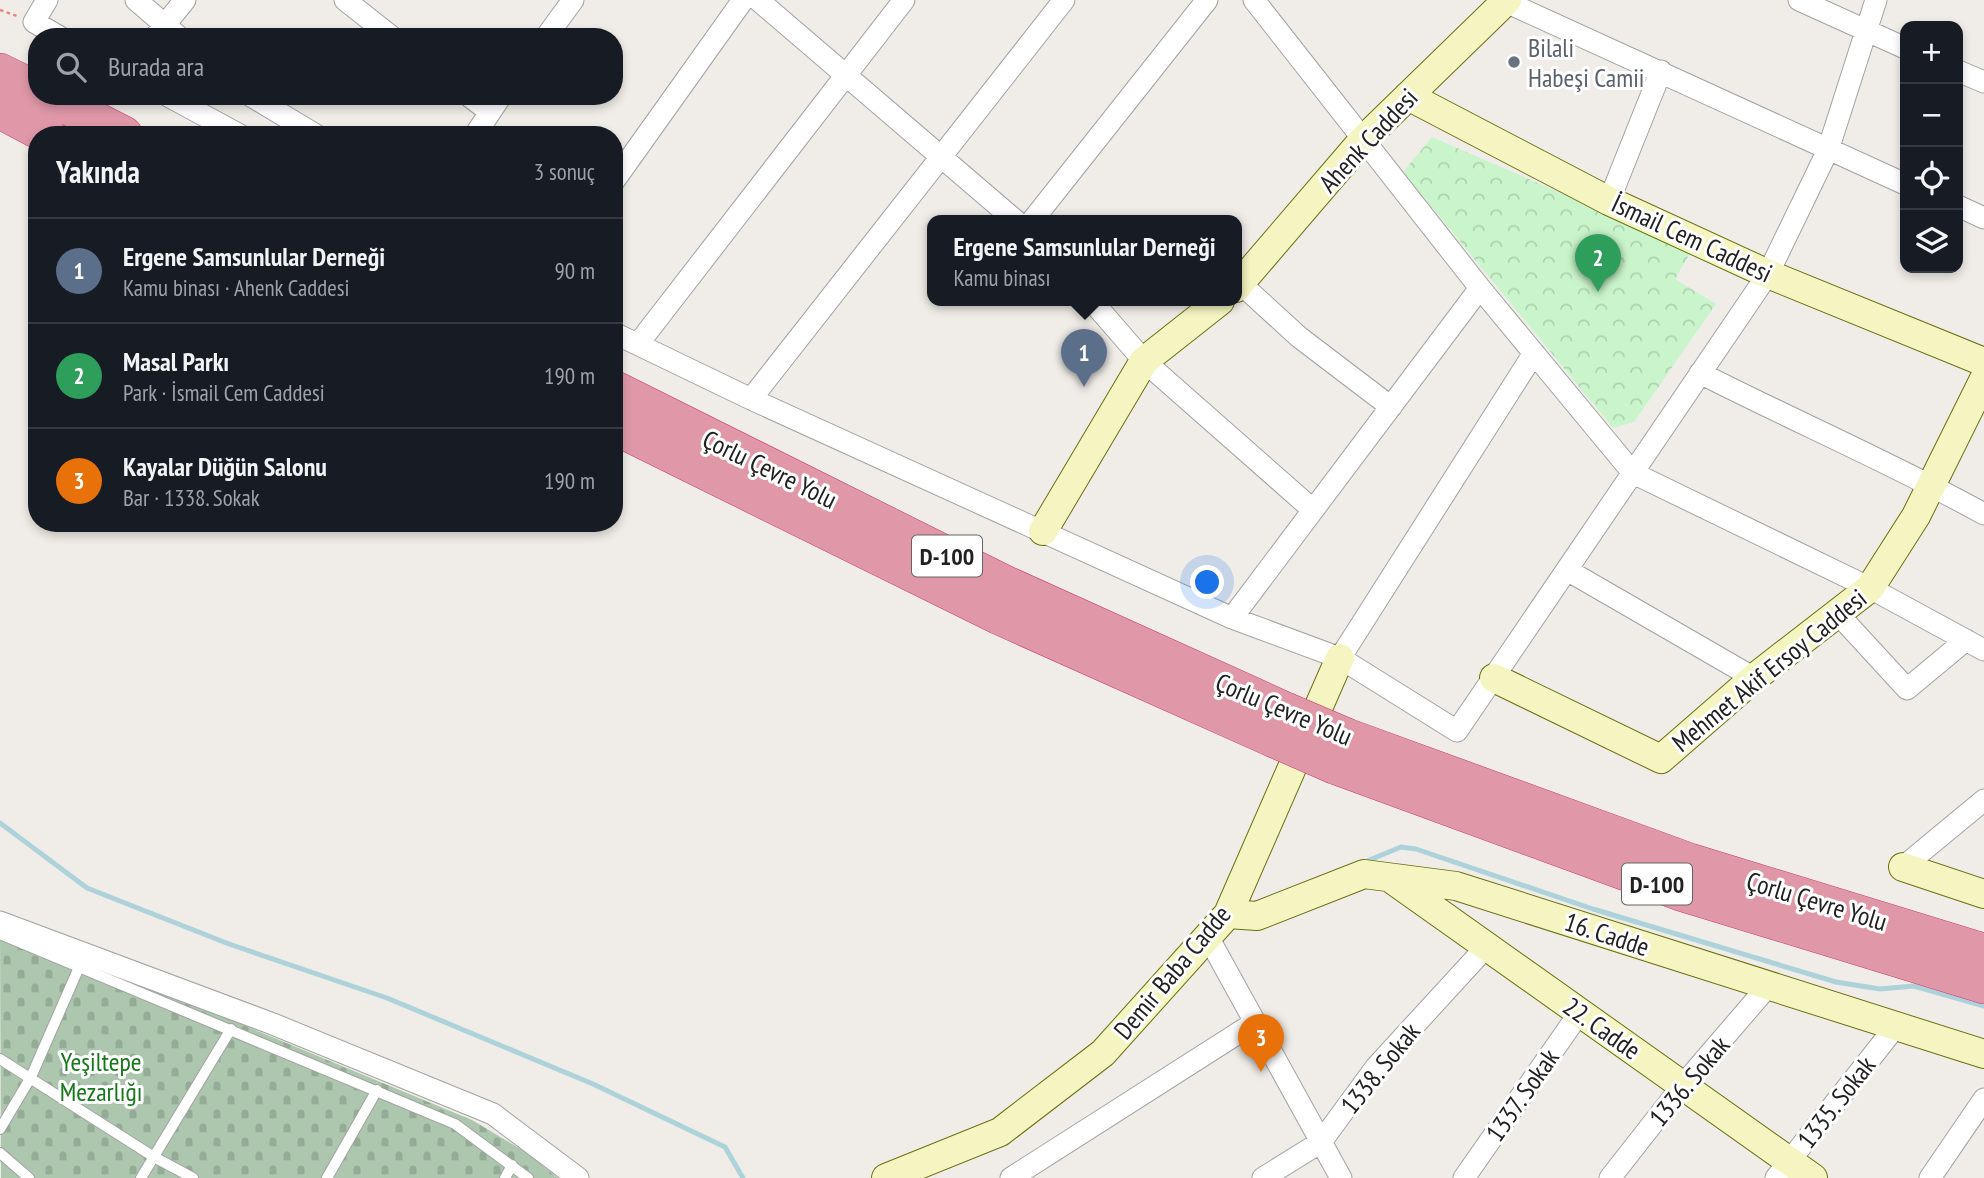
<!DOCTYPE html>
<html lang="tr">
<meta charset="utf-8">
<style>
:root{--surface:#171b24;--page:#20242c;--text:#f1f3f6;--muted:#9ea1a6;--line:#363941;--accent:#db8e93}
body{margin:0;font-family:"PT Sans Narrow",sans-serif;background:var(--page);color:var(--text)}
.controls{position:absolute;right:21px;top:21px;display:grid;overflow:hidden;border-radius:14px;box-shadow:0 4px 10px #0003}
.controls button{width:63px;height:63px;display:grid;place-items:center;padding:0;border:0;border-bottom:2px solid var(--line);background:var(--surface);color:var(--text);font:35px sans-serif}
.you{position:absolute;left:1208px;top:583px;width:24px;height:24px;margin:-18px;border:5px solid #fff;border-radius:50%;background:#1a73e8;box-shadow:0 0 0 10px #1a73e833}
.badge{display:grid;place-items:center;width:46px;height:46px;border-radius:50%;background:var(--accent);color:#fff;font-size:23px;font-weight:700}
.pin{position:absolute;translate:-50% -58px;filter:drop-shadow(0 2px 4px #0008)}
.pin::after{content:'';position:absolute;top:37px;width:24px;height:21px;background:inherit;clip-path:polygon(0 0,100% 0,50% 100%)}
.popup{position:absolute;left:927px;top:215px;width:315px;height:91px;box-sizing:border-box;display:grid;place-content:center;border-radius:14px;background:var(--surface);filter:drop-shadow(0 2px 5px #0005);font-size:23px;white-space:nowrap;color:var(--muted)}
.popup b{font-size:26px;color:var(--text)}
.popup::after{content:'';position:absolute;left:50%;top:100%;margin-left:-14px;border:14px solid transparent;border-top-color:var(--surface)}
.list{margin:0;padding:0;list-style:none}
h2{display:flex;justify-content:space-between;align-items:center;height:91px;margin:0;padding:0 28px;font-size:30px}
h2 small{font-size:23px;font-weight:400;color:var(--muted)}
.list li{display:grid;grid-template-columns:46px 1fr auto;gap:21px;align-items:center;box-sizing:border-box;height:105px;padding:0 28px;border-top:2px solid var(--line)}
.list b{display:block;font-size:26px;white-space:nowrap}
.list p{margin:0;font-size:23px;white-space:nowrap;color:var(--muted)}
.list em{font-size:23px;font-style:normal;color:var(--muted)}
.icon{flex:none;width:38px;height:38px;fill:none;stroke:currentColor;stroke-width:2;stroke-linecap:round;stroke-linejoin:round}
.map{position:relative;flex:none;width:1984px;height:1178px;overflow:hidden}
.search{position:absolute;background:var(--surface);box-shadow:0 4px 10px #0003;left:28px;top:28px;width:595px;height:77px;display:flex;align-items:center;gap:18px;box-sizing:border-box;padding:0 24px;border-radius:28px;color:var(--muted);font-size:26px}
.panel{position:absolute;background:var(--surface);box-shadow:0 4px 10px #0003;left:28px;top:126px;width:595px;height:406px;border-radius:28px}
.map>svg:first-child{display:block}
</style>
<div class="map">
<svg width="1984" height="1178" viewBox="0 0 1984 1178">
<defs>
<pattern id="cemetery-stones" width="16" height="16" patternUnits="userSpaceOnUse" patternTransform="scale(1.75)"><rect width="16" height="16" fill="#acc7ae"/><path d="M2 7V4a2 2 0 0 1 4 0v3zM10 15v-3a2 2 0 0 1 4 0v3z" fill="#94ab95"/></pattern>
<pattern id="park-crowns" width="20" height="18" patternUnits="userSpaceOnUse" patternTransform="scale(1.75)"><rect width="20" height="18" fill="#caf5cc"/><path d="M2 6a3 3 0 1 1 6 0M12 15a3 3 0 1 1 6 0" fill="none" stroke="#add2af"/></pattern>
</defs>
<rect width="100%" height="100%" fill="#f0ede8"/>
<!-- cemetery -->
<path fill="url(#cemetery-stones)" d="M 0,924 L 472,1120 L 527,1153 L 558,1178 L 1,1178 Z"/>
<!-- park -->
<path fill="url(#park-crowns)" d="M 1432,137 L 1692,250 L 1675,279 L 1716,304 L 1634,422 L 1613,428 L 1403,172 Z"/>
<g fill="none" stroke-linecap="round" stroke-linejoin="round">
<!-- stream -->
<path stroke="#add2da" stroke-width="5" d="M 0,823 L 87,888 L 229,944 L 387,998 L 593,1084 L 725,1147 L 743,1178
M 1367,861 L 1401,847 L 1416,849 L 1593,909 L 1836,982 L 1880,989 L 1914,986 L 1984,1006"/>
<!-- lane casing -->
<g stroke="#a2a2a2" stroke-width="12">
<path id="lane" d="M 0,934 L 455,1124 L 528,1178
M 0,1059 L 154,1157 L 193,1178
M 0,1129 L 31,1077 L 80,965
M 0,1153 L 29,1178
M 141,1178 L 231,1029
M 327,1178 L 377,1090
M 505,1178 L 512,1165"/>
</g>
<!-- street casing -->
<g stroke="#a2a2a2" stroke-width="23">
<path id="street" d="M 47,0 L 34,22 L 60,37
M 136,0 L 179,37
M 345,0 L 392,37
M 758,0 L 1016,221
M 1254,0 L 1480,288 L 1633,473 L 1870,588 L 1984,650
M 1799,0 L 1905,48
M 1506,2 L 1905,184
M 155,37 L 185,0
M 546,37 L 573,0
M 1958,71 L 1984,82
M 168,96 L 240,135
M 251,96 L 316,135
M 469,96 L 490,112
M 475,135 L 501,96
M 614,181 L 743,0
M 1609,201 L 1661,71
M 1958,206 L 1984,218
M 1032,221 L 1207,0
M 1241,284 L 1299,337 L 1391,407
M 1092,301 L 1144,361 L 1313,510
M 614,333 L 751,399 L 1232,618 L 1340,658 L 1457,731 L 1768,274 L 1828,150 L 1876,0
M 638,344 L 904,0
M 1700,373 C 1794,421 1892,463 1984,514
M 751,399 L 1064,0
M 1567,570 L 1754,678
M 1838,614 L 1907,689 L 1966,640
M 1232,618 L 1480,288
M 1340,658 L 1534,353
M 1903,867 L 1984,800
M 0,922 L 273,1024 L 493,1114 L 578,1178
M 1208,937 L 1341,1178
M 1011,1178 L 1254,1023
M 1263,1178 L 1321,1142 L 1376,1067 L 1487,946
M 1464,1178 L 1580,1012
M 1610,1178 L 1683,1085 L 1769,985
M 1776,1178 L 1896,1026
M 1930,1178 L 1984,1099"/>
</g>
<!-- secondary casing -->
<g stroke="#6b710f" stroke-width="30">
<path id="secondary" d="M 1408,96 L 1609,201 L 1768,274 L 1984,362
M 1236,288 L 1362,141 L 1507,0
M 1043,531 L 1144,361 L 1220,301
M 1494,678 L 1661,759 L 1754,678 L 1870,588 L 1916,516 L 1984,379
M 1903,867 L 1984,894
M 1393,880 L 1813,1178
M 1228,914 L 1257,916 L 1364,874 L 1456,886 L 1984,1054
M 886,1178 L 1000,1132 L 1103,1053 L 1228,914 L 1340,658"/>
</g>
<!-- highway casing -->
<g stroke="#cd3772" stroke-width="38">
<path id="highway" d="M 0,72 L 37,90
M 48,96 L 124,135
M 0,110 L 47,135
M 614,389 L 1005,584 L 1286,711
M 614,426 L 999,616 L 1274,739
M 1347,737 L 1690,862 L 1984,952
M 1336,766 L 1680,892 L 1984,985"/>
</g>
<!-- path -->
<path stroke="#ee827c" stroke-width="2.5" stroke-dasharray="3.5 3.5" stroke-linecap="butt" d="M 0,10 L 17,16"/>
<!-- lane -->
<use href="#lane" stroke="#fff" stroke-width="10"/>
<!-- street -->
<use href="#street" stroke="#fff" stroke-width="21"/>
<!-- secondary -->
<use href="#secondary" stroke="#f5f5c2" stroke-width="28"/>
<!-- highway -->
<use href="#highway" stroke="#e098a9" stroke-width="37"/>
<!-- highway-bridge casing -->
<g stroke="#cd3772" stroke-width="38" stroke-linecap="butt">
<path id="highway-bridge" d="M 1286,711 L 1347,737
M 1274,739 L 1336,766"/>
</g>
<!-- highway-bridge -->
<use href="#highway-bridge" stroke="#e098a9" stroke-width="37"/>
</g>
<!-- markers -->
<circle fill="#6b7280" stroke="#fff" stroke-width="2.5" cx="1514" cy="62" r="7"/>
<g text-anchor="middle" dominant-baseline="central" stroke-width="6" stroke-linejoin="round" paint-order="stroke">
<!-- shield labels -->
<g fill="#fff" stroke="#646464" stroke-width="2">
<rect x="912" y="535.5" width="70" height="41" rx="5"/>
<rect x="1622" y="863.5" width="70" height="41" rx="5"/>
</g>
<g font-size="24" font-weight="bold" fill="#212121">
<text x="947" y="556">D-100</text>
<text x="1657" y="884">D-100</text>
</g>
<!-- worship labels -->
<g font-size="26" fill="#5b616d" stroke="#fff" text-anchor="start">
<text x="1528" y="47">Bilali<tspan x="1528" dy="30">Habeşi Camii</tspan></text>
</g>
<!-- street labels -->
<g font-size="26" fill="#212121" stroke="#fff">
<text transform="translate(1368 140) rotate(-47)">Ahenk Caddesi</text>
<text transform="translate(1692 238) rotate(25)">İsmail Cem Caddesi</text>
<text transform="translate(770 469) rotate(26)">Çorlu Çevre Yolu</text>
<text transform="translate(1769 670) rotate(-39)">Mehmet Akif Ersoy Caddesi</text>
<text transform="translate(1284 709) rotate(23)">Çorlu Çevre Yolu</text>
<text transform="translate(1817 901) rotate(17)">Çorlu Çevre Yolu</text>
<text transform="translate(1607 934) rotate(18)">16. Cadde</text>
<text transform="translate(1172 972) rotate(-50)">Demir Baba Cadde</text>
<text transform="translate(1602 1028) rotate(35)">22. Cadde</text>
<text transform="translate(1380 1068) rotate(-51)">1338. Sokak</text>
<text transform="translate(1689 1081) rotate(-50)">1336. Sokak</text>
<text transform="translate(1522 1095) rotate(-55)">1337. Sokak</text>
<text transform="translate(1836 1102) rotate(-52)">1335. Sokak</text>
</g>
<!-- park labels -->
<g font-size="26" fill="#167819" stroke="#fff">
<text x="101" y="1061">Yeşiltepe<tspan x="101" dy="30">Mezarlığı</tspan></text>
</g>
</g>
</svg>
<div class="controls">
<button>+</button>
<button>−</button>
<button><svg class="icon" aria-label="locate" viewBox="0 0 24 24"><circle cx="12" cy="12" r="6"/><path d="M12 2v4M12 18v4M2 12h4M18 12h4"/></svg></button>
<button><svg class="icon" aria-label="layers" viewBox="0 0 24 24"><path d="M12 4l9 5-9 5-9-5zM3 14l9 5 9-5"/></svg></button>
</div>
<div class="you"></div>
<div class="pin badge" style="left:1084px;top:387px;background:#5c6f8a">1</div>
<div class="popup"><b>Ergene Samsunlular Derneği</b>Kamu binası</div>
<div class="pin badge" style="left:1598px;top:292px;background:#2e9e5b">2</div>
<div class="pin badge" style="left:1261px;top:1072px;background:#e8710a">3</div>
<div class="search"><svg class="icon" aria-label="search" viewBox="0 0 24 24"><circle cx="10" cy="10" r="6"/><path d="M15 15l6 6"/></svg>Burada ara</div>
<section class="panel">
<h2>Yakında<small>3 sonuç</small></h2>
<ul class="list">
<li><span class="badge" style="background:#5c6f8a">1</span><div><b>Ergene Samsunlular Derneği</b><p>Kamu binası · Ahenk Caddesi</p></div><em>90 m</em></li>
<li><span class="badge" style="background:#2e9e5b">2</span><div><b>Masal Parkı</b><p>Park · İsmail Cem Caddesi</p></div><em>190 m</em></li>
<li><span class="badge" style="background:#e8710a">3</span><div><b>Kayalar Düğün Salonu</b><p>Bar · 1338. Sokak</p></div><em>190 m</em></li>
</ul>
</section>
</div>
